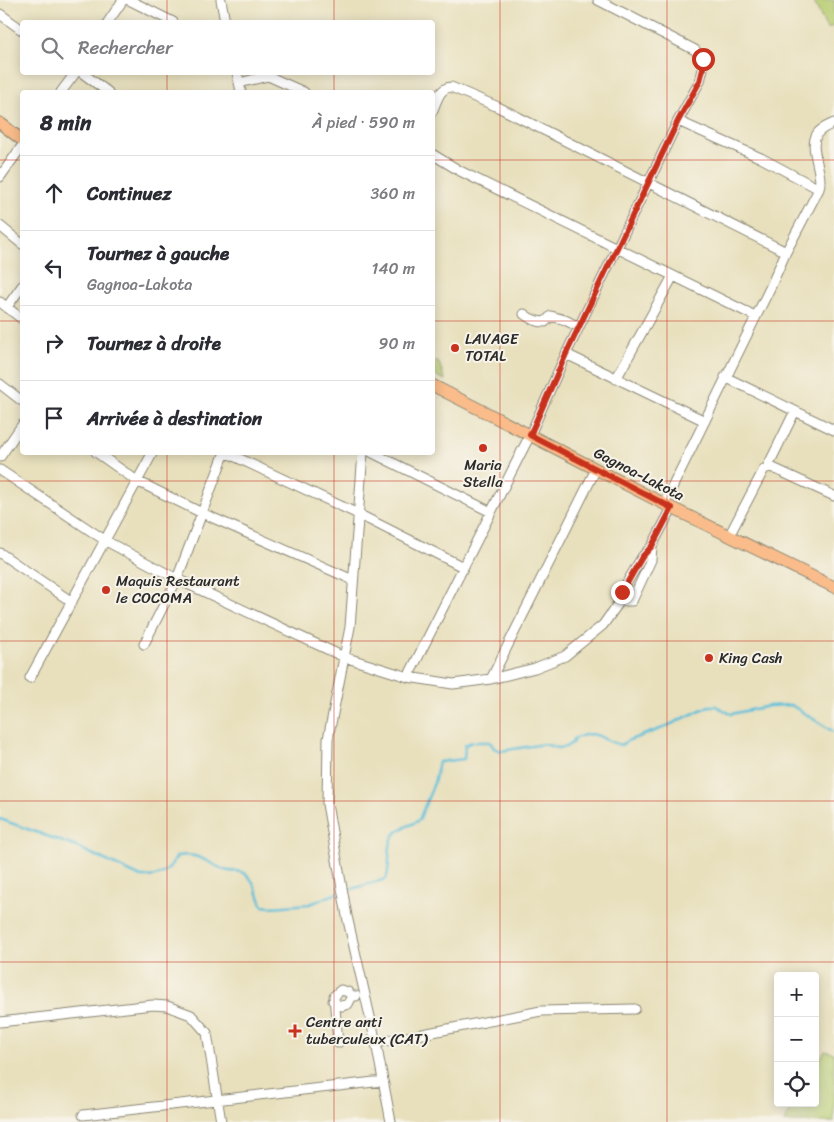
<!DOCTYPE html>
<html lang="fr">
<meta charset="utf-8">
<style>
:root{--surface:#fff;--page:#f2f2f3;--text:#2b2b33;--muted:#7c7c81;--line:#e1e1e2}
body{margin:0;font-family:Sriracha,sans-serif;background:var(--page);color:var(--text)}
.controls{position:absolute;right:15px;bottom:15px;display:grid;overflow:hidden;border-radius:5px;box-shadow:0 2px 12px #0003}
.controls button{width:45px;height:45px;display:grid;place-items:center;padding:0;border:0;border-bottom:1px solid var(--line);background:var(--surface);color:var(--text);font:25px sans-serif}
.stop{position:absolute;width:15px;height:15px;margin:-11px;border:4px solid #c8321e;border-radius:50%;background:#fff}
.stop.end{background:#c8321e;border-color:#fff;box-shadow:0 1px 5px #0008}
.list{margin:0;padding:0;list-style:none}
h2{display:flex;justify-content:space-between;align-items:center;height:65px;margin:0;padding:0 20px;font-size:21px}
h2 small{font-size:16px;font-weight:400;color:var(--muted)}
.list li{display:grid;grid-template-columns:32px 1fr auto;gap:15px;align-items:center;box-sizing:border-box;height:75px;padding:0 20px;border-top:1px solid var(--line)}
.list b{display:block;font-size:19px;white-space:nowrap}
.list p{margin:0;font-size:16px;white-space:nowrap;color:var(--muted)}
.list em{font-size:16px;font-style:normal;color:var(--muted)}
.icon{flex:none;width:28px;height:28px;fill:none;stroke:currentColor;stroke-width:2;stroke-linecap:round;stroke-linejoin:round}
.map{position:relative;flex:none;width:834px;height:1122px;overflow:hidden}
.search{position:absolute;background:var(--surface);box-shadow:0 2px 12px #0003;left:20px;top:20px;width:415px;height:55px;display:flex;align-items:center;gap:12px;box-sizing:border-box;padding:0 18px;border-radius:5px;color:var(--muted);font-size:19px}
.panel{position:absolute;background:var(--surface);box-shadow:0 2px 12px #0003;left:20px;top:90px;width:415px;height:365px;border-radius:5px}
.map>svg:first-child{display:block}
</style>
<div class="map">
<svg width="834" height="1122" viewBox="0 0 834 1122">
<rect width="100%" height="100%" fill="#f7f3e8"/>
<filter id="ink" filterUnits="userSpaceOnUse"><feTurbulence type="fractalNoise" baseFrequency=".02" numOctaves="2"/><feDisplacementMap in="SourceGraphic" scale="10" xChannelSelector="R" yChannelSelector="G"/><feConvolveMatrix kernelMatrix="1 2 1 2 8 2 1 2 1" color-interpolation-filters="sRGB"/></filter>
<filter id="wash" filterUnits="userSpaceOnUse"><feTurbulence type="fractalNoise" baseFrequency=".0096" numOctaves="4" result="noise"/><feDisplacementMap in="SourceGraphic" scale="20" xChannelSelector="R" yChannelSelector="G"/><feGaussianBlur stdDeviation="1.12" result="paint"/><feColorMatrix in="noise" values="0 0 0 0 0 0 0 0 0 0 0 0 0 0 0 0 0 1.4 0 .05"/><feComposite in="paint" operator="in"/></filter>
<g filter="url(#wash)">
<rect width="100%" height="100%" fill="#e8e0bd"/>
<!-- green -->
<path fill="#b6cc70" stroke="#707c4e" d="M 813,0 L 834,0 L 834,26 L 827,29 Z
M 432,359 L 439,363 L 445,380 L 433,374 Z
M 825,1051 L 834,1053 L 834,1122 L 784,1122 L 795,1103 L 815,1103 L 815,1067 Z"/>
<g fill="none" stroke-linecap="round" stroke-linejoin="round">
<!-- stream -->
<path stroke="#5bbed9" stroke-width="2.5" d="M 0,819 L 77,847 L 141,877 C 160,878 169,872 177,856 C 199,852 207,863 225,870 C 232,873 241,869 247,875 C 256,882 258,897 263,906 L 271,907 L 310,904 L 340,892
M 345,891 L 386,879 C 392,865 385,842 397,832 C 403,827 412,825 419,820 L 434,783 L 439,762 L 464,759 L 465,745 L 472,742 L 490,742 L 494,748 L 501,751 L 544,744 L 558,748 L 566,747 L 573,742 L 573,739 C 600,728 596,739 621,745 L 627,741 L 663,728 L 709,706 L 716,706 L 731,714 L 769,706 L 791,705 L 834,732"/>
</g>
</g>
<g filter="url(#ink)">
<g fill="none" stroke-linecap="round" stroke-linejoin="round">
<!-- minor casing -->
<g stroke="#8a8674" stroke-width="11">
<path id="minor" d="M 129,0 L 173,22
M 221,0 L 225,22
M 0,14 L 22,30
M 108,22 L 123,0
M 81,72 L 108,92
M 237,72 L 241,92
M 239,83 L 268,76 L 304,92
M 61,92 L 76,72
M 432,112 C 437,101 439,88 451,87 L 498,107 L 786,252
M 678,121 L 761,158 L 819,189
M 432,154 L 460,171 L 755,316
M 0,177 L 22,146
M 0,226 L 22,244
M 0,302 L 22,319
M 7,307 L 22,286
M 524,314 C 530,319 537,322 545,322 L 551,316 L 565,320 L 579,327
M 566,354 L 705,421
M 725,377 L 834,430
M 616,379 L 673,276
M 0,384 L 22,401
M 96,452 L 137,481 L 202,513 L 353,580
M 225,452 L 358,514 L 463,567
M 363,452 L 350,627 L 328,739 L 327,804 L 347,916 L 376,1043 L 391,1122
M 371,452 L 491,512
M 0,457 L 22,425
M 767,468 L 795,411
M 0,470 L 106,541 L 177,579 L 344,657 L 408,677 L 453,684 L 491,679 L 535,668 L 565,656 L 603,625 L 620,601 L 622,591 L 642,557 L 652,546 L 672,508
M 664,504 L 770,288 L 786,252 L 819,189 C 824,172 808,149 817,134 C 821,128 828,126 834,123
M 729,536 L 764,469 L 771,467 L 834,496
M 0,553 L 72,602
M 620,601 L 632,601 L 651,560 L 652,546
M 144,644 L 177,579 L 225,452
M 408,677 L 530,435 L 566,354 L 678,121 L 700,81 L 703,69 L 703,59 L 695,50 L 598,0
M 30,678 L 153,452
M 491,679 L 596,469
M 333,1001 L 336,1004 L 342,1006 L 348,1004 L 352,996 L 356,996
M 0,1022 L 153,1005 L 167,1006 L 191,1015 L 207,1033 L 221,1122
M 338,1043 L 334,996 L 341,990 L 348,992 L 352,996
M 376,1043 L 541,1011 L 635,1009
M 83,1115 L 383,1081"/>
</g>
<!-- major casing -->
<g stroke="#8a8674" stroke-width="13">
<path id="major" d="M 0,123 L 22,140
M 432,385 L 672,508 L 834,587"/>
</g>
<!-- minor -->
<use href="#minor" stroke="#fff" stroke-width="9"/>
<!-- major -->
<use href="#major" stroke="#f9bc8a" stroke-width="11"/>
</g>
</g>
<g fill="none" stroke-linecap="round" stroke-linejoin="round" filter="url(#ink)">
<!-- route -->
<path stroke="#c8321e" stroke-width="6" d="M 622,592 L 642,557 L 652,546 L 672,508 L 530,435 L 566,354 L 678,121 L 700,81 L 703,69 L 703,59"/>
</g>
<!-- grid -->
<path fill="none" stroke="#c8321e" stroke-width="1" stroke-opacity="0.55" d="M 167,0 L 167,22M 334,0 L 334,22M 500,0 L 500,1122M 667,0 L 667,1122M 167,72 L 167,92M 334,72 L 334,92M 0,160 L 22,160M 432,160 L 834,160M 0,321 L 22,321M 432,321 L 834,321M 167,452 L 167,1122M 334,452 L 334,1122M 0,481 L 834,481M 0,641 L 834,641M 0,801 L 834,801M 0,962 L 834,962"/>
<!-- markers -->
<g fill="#c8321e" stroke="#f7f3e8" stroke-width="2">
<circle cx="455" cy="348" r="5"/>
<circle cx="483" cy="448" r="5"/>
<circle cx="106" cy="590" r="5"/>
<circle cx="709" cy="658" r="5"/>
<path d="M292.5 1023.5h5v5h5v5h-5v5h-5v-5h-5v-5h5z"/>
</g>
<g text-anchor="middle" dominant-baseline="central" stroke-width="4" stroke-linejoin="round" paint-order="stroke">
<!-- poi labels -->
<g font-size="15" fill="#2b2b2b" stroke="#f7f3e8" text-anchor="start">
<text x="465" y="339">LAVAGE<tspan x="465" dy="17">TOTAL</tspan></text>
<text x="483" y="465" text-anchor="middle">Maria<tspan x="483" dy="17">Stella</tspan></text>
<text x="116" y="581">Maquis Restaurant<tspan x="116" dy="17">le COCOMA</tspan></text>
<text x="719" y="658">King Cash</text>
<text x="306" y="1022">Centre anti<tspan x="306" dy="17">tuberculeux (CAT)</tspan></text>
</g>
<!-- street labels -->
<g font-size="15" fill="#2b2b2b" stroke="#f7f3e8">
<text transform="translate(639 474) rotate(27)">Gagnoa-Lakota</text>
</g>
</g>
</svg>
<div class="controls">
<button>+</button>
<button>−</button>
<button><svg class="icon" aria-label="locate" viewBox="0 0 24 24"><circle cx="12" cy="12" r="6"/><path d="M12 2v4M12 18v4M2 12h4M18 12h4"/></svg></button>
</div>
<div class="stop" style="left:703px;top:59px"></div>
<div class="stop end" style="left:622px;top:592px"></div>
<div class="search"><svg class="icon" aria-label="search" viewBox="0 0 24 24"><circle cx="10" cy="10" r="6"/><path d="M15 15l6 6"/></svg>Rechercher</div>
<section class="panel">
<h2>8 min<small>À pied · 590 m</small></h2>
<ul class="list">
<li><svg class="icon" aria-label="ahead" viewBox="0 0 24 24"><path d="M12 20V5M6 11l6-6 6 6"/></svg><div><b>Continuez</b></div><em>360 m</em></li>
<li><svg class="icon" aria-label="left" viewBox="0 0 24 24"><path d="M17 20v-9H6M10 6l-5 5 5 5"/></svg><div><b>Tournez à gauche</b><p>Gagnoa-Lakota</p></div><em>140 m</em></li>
<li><svg class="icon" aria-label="right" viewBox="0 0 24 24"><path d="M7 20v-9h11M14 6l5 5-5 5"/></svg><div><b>Tournez à droite</b></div><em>90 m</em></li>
<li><svg class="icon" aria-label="arrive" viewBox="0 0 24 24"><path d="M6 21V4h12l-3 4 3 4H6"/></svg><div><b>Arrivée à destination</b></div></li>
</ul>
</section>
</div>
